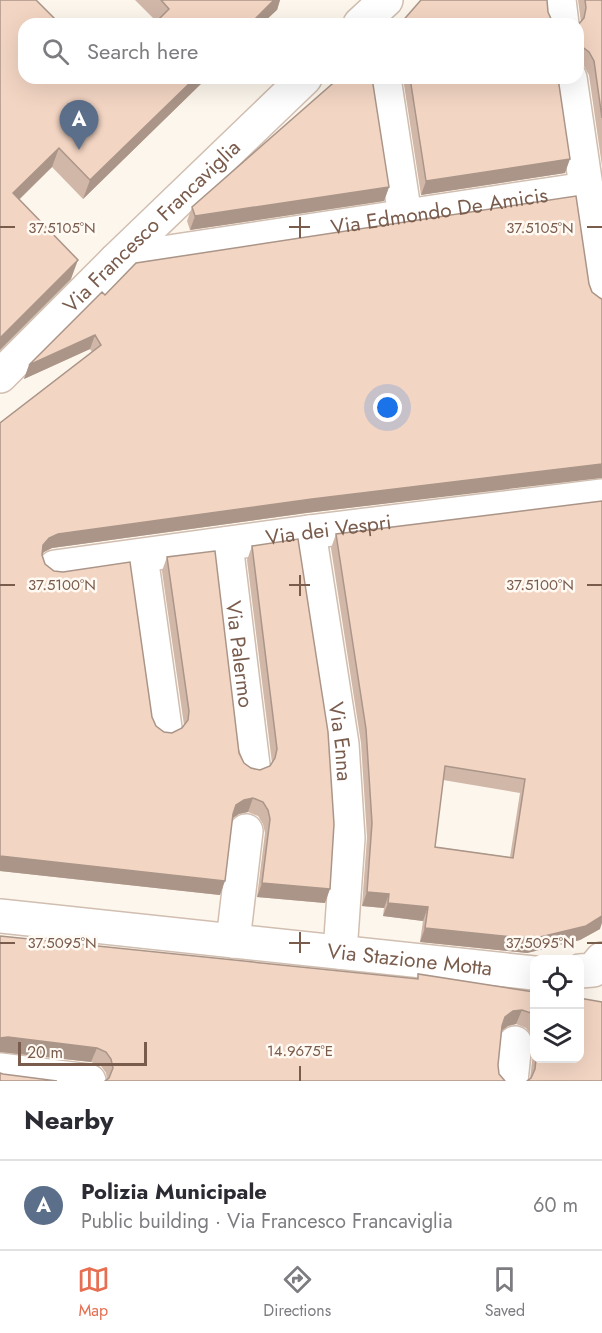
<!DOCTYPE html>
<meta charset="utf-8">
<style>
:root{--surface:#fff;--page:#f2f2f3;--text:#2b2b33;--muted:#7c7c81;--line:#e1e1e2;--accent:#e76f51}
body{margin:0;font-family:Jost,sans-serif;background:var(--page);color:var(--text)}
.controls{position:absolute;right:18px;bottom:18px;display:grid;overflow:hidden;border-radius:12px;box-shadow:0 6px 24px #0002}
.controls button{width:54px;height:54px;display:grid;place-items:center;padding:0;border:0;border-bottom:2px solid var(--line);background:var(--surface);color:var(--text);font:30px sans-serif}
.scale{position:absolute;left:18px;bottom:15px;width:129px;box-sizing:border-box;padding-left:6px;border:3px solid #7a5c4d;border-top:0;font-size:16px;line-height:21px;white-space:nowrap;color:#7a5c4d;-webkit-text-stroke:4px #fffaf3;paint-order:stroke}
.you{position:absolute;left:388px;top:408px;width:21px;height:21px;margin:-15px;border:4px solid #fff;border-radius:50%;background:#1a73e8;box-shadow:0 0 0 9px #1a73e833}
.badge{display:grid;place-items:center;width:39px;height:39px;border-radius:50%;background:var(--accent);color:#fff;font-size:20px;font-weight:700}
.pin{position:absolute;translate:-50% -50px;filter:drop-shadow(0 2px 3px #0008)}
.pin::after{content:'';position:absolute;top:32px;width:21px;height:18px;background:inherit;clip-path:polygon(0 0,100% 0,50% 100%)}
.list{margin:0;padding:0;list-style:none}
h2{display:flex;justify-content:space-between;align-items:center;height:78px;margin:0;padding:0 24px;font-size:26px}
h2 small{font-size:20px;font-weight:400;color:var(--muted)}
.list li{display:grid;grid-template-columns:39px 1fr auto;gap:18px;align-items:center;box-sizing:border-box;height:90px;padding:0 24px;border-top:2px solid var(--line)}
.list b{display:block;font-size:22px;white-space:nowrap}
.list p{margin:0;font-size:20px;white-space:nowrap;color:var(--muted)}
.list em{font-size:20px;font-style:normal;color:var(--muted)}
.icon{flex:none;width:33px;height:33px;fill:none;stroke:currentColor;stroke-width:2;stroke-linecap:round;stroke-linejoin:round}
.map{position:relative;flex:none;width:602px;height:1081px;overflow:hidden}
.search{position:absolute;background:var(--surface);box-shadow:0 6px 24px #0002;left:18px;right:18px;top:18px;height:66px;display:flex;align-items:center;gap:15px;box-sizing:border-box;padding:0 21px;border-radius:18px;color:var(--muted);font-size:22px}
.sheet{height:168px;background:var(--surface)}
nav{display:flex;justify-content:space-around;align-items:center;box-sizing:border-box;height:84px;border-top:2px solid var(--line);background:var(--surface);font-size:16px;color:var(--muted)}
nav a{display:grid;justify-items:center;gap:3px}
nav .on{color:var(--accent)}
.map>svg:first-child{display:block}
</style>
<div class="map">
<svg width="602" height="1081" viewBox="0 0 602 1081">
<rect width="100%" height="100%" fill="#fdf6ec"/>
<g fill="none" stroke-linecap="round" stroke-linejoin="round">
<!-- minor casing -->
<g stroke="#d1beb0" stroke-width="36">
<g id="minor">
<path d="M 559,0 L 562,24"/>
<path d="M 360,24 L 386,0"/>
<path d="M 384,78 L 405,216"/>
<path d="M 570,78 L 602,295"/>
<path id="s1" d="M 116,260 L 586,189"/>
<path id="s2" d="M 0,376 L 116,260 L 305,78"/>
<path id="s3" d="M 309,532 L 342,744 L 348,838 L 340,952"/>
<path id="s4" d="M 226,544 L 253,765"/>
<path d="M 141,556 L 165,728"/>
<path id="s5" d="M 55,567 L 309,532 L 602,496"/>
<path id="s6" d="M 0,916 L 534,973"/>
<path d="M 233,941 L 246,831"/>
<path d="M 580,971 L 593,970 L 602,959"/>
<path d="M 0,1070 L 89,1081"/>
<path d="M 511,1081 L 515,1043"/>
</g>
</g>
<!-- minor -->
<use href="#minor" stroke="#fff" stroke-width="33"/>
</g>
<!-- wall -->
<path fill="#d1b7a8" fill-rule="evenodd" d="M 0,0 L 24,78 L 207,78 L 83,199 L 52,167 L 19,200 L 71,279 L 0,350 Z
M 135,0 L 280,0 L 277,10 L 157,22 Z
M 578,0 L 602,0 L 602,166 L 589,75 L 584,66 L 578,62 L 578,25 L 581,22 Z
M 403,78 L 558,78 L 565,173 L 421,195 Z
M 389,187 L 384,201 L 190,230 L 187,221 L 192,207 Z
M 105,295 L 600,477 L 306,513 L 52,548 L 44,552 L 42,555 L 45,564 L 152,717 L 156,726 L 164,732 L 172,733 L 182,728 L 184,725 L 162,571 L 167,557 L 244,763 L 251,768 L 260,770 L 270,766 L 272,763 L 247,560 L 252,546 L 325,903 L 257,897 L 265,833 L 263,824 L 258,816 L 248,812 L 239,814 L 232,819 L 220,895 L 0,871 L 0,423 L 92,352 L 90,349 L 24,379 L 29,365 Z
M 602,501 L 600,929 L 580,940 L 527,953 L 420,942 L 423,921 L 383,916 L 384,908 L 362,906 L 367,837 L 361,743 L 331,548 L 336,534 ZM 443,780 L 520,793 L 510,857 L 435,847 Z
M 0,936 L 417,979 L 418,974 L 534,992 L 534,1059 L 579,1059 L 530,1079 L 534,1045 L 532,1036 L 526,1028 L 516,1024 L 508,1026 L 501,1031 L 107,1080 L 106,1073 L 101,1066 L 91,1062 L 0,1052 Z"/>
<!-- shaded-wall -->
<path fill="#aa9588" d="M 274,0 L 280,0 L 277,10 L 262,24 L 250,24 Z
M 578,46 L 581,46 L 578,56 Z
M 195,78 L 207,78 L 83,199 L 90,180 Z
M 59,148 L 52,167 L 6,212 L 13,193 Z
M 570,159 L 565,173 L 421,195 L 426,181 Z
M 389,187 L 384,201 L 190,230 L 195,216 Z
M 78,260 L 71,279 L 0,350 L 0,338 Z
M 95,335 L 90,349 L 24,379 L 29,365 Z
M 602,464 L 602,478 L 306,513 L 52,548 L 44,552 L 38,559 L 43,545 L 49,538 L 58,534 L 312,499 Z
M 253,798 L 248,812 L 239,814 L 231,819 L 236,805 L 244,800 Z
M 0,856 L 225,881 L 220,895 L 0,871 Z
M 262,883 L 330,889 L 325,903 L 257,897 Z
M 367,892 L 389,894 L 384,908 L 362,906 Z
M 388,903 L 428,907 L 423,921 L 383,916 Z
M 602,916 L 602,923 L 600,929 L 580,940 L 527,953 L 420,942 L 425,928 Z
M 522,1010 L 516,1024 L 508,1026 L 500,1032 L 496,1040 L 505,1017 L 513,1011 Z
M 8,1037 L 97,1048 L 91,1062 L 0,1052 L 0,1038 Z"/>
<!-- building -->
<path fill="#f3d5c3" stroke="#aa9588" stroke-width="1.5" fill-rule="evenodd" d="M 0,0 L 36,0 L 60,24 L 24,24 L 24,78 L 195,78 L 90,180 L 59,148 L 13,193 L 78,260 L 0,338 Z
M 161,0 L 274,0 L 250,24 L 154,24 L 169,9 Z
M 421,0 L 547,0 L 548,12 L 552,21 L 556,24 L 400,24 Z
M 585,0 L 602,0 L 602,118 L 594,61 L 589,52 L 581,46 L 578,46 L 578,25 L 584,18 L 586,8 Z
M 339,78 L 372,78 L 389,187 L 195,216 L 192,207 Z
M 410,78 L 558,78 L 570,159 L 426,181 Z
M 576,196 L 589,284 L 592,292 L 600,298 L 602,299 L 602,464 L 312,499 L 58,534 L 49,538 L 43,545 L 42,555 L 45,564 L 54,571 L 63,572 L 130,562 L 152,717 L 156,726 L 164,732 L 172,733 L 182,728 L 188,720 L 189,711 L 167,557 L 215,551 L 239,753 L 244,763 L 251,768 L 260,770 L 270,766 L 275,758 L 277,749 L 252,546 L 298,539 L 328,732 L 334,824 L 330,889 L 262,883 L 270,819 L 268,810 L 263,802 L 253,798 L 244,800 L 236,805 L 233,814 L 225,881 L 0,856 L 0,423 L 101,345 L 95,335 L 29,365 L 102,292 L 105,295 L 136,263 Z
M 602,501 L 602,916 L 586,926 L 532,939 L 425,928 L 428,907 L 388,903 L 389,894 L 367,892 L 372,823 L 366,729 L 336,534 ZM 445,766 L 525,779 L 513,858 L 435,847 Z
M 0,936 L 418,979 L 418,974 L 534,992 L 534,1018 L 531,1013 L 522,1010 L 513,1011 L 505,1017 L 502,1026 L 498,1065 L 499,1074 L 505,1081 L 105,1081 L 109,1078 L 113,1068 L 111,1059 L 106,1052 L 97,1048 L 8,1037 L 0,1038 Z
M 579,998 L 602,1002 L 602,1081 L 527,1081 L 531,1078 L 535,1069 L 536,1059 L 579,1059 Z
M 0,1073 L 3,1074 L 57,1081 L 0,1081 Z"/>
<!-- ticks -->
<path fill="none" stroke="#7a5c4d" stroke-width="2" d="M 300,217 L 300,238M 0,227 L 15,227M 289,227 L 310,227M 587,227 L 602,227M 300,575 L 300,596M 0,585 L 15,585M 289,585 L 310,585M 587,585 L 602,585M 300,932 L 300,953M 0,943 L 15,943M 289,943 L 310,943M 587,943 L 602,943M 300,1066 L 300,1081"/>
<g text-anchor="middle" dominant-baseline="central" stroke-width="5" stroke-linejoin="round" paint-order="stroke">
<!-- street labels -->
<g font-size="21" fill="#7a5c4d" stroke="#fffaf3">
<text stroke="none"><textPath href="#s1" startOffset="327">Via Edmondo De Amicis</textPath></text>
<text stroke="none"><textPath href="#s2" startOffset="213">Via Francesco Francaviglia</textPath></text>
<text stroke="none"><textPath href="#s5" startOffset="276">Via dei Vespri</textPath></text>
<text stroke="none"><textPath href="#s4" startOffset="111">Via Palermo</textPath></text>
<text stroke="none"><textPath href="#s3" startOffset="212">Via Enna</textPath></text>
<text stroke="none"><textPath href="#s6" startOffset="412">Via Stazione Motta</textPath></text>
</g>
</g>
<g font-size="15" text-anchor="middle" fill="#7a5c4d" stroke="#fffaf3" stroke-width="5" stroke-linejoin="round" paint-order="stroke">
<text x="62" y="233">37.5105°N</text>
<text x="540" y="233">37.5105°N</text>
<text x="62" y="590">37.5100°N</text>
<text x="540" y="590">37.5100°N</text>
<text x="62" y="948">37.5095°N</text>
<text x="540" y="948">37.5095°N</text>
<text x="300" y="1056">14.9675°E</text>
</g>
</svg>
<div class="controls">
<button><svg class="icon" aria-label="locate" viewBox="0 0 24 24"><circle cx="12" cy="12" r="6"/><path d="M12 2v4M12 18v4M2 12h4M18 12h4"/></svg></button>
<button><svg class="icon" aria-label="layers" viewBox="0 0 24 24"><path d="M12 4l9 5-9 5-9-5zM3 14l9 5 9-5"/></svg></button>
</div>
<div class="scale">20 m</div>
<div class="you"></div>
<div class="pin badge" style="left:79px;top:150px;background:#5c6f8a">A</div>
<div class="search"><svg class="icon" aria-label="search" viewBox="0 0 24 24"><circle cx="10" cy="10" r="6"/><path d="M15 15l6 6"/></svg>Search here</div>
</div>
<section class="sheet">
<h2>Nearby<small></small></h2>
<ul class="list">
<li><span class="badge" style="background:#5c6f8a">A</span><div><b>Polizia Municipale</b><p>Public building · Via Francesco Francaviglia</p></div><em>60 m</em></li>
</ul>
</section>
<nav>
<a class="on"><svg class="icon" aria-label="map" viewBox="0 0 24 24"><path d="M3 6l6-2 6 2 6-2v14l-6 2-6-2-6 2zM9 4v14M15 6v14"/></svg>Map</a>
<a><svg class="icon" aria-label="directions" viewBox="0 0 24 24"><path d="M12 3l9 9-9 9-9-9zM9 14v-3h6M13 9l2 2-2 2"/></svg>Directions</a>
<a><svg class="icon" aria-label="saved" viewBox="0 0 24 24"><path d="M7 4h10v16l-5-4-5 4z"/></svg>Saved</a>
</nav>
